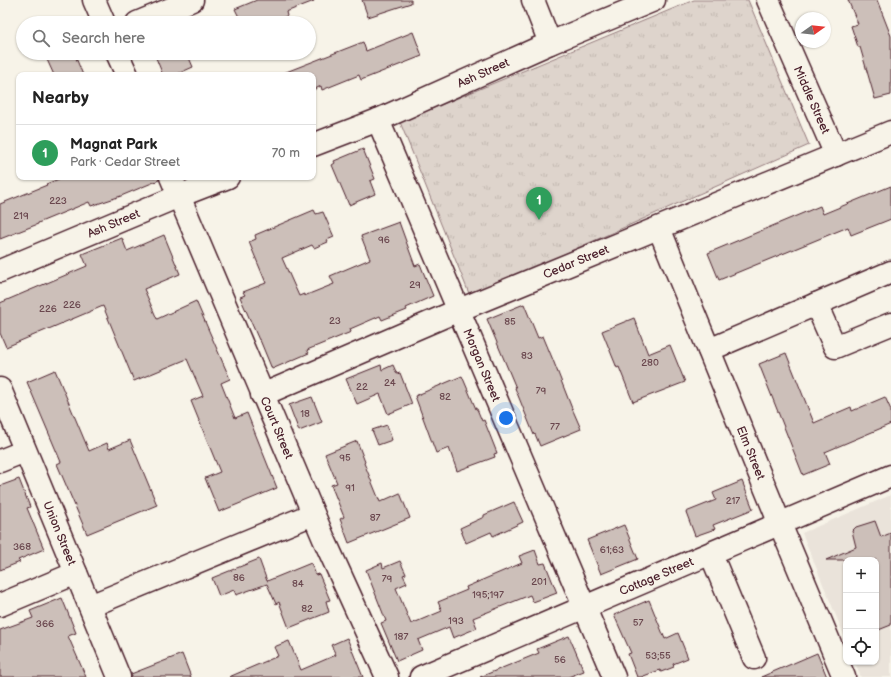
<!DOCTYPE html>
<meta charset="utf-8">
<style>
:root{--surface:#fff;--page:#f6f6f6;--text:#222;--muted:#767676;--line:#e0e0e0;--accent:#d1495b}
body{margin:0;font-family:"Balsamiq Sans",sans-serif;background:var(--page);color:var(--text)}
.controls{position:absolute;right:12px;bottom:12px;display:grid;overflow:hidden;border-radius:8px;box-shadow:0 1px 3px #0004}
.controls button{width:36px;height:36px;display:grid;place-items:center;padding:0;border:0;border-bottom:1px solid var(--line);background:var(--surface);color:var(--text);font:20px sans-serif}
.compass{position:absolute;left:795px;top:12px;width:36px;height:36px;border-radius:50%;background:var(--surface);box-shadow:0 1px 3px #0004;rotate:75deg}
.you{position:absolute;left:506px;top:418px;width:14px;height:14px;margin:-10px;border:3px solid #fff;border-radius:50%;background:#1a73e8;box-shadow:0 0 0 6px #1a73e833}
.badge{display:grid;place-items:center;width:26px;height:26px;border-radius:50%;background:var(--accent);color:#fff;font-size:13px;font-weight:700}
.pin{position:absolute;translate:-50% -33px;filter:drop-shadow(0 1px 2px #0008)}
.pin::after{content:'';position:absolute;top:21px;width:14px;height:12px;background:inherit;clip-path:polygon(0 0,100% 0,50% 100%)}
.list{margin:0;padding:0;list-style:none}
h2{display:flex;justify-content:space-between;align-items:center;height:52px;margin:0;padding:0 16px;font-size:17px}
h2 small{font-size:13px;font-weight:400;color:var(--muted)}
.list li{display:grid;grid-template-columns:26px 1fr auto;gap:12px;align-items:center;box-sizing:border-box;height:56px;padding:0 16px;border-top:1px solid var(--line)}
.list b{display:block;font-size:15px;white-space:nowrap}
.list p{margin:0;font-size:13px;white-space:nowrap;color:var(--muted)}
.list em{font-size:13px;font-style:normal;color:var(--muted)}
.icon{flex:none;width:22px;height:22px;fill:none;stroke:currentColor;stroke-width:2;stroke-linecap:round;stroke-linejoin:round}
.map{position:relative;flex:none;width:891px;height:677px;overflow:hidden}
.search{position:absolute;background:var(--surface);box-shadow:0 1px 3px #0004;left:16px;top:16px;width:300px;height:44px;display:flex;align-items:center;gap:10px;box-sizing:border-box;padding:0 14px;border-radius:22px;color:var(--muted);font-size:15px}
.panel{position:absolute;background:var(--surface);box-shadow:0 1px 3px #0004;left:16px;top:72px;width:300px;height:108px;border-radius:8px}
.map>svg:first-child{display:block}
</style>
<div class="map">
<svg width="891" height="677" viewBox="0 0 891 677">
<defs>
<pattern id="grass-tufts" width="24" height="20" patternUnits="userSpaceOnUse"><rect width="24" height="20" fill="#ded4cc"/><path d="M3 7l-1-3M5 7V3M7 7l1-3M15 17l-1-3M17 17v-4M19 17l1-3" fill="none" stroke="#c0b6af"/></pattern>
</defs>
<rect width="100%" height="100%" fill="#f7f3e8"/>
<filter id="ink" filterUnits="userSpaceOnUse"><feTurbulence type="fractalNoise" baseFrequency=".025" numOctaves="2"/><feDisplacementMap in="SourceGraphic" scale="8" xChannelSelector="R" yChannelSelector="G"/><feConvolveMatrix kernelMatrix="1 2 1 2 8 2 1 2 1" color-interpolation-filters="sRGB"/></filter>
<g filter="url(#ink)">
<!-- built -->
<path fill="#eae3da" d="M 891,495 L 891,677 L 861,677 L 855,662 L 876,662 L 876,560 L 846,560 L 846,640 L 802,533 Z"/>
<!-- grass -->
<path fill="url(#grass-tufts)" stroke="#947a7c" d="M 694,0 L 748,0 L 809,145 L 470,296 L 400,122 Z"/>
<!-- building -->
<path fill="#ccbfb9" stroke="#4a1f2b" d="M 257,0 L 314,0 L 314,1 L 286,12 L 287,16 L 270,23 L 242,23 L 235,9 Z
M 362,0 L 411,0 L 411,3 L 368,17 Z
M 848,0 L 877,0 L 891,36 L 891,95 L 875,99 L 860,47 L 858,47 L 851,26 L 858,24 Z
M 413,32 L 422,56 L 361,80 L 359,75 L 322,90 L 321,86 L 313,90 L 313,75 L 281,75 L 281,74 L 363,42 L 366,51 Z
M 44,53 L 74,53 L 83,75 L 54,75 Z
M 154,53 L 187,53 L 193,67 L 175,75 L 163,75 Z
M 363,149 L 375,179 L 370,181 L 375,194 L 349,205 L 332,165 L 335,163 L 334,161 Z
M 64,177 L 159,177 L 159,180 L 121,196 L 91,206 L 89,202 L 38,223 L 38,224 L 0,239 L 0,204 L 47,185 L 46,184 Z
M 891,186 L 891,219 L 851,235 L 848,227 L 719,280 L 708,253 L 820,206 L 823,214 Z
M 314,210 L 316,214 L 323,212 L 334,237 L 327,240 L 328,242 L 314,248 L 312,245 L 282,258 L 299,296 L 304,294 L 304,296 L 334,284 L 330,276 L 370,259 L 361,236 L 399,222 L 415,266 L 420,264 L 433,296 L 406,308 L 407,310 L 382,320 L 380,316 L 350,329 L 351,332 L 307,350 L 309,353 L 272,369 L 260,340 L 259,340 L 240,297 L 245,295 L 243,292 L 266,283 L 249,242 L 256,239 L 255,235 Z
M 164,235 L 180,274 L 144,289 L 157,319 L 196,301 L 230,379 L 221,383 L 235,418 L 247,413 L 277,488 L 219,512 L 205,478 L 220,472 L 191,401 L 203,396 L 187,359 L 134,381 L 103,306 L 6,347 L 0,333 L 0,303 L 87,266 L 82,254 L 122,238 L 127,251 Z
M 524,304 L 538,338 L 543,336 L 553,360 L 571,406 L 581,429 L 540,446 L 535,434 L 534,435 L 515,388 L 516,388 L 487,319 Z
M 634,318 L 648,354 L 670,345 L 685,382 L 633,402 L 619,367 L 617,368 L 602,331 Z
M 786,353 L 814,423 L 851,407 L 852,411 L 885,397 L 891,410 L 891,424 L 825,452 L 830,464 L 803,475 L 759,364 Z
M 381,365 L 382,370 L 393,365 L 397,374 L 400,373 L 412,404 L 388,414 L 380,394 L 357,404 L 346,379 Z
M 55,370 L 89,451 L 107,443 L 109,449 L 130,440 L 157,505 L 87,534 L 57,464 L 61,462 L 27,382 Z
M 462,376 L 476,409 L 477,409 L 482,421 L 484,420 L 497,453 L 494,454 L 495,457 L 457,471 L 449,448 L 436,453 L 415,396 Z
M 312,397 L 322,422 L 299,431 L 289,405 Z
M 387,425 L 392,440 L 378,445 L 372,430 Z
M 357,441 L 365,462 L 364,463 L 380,502 L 400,493 L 410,518 L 349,543 L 340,519 L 344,517 L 331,485 L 337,483 L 325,454 Z
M 19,479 L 30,507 L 27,508 L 44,549 L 18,560 L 20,562 L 0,570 L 0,486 Z
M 742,481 L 753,509 L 713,525 L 715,529 L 695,536 L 686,512 L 716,500 L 713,493 Z
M 514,502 L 523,522 L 493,536 L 491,532 L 466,543 L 460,528 L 484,517 L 484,515 Z
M 875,521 L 881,537 L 891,533 L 891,625 L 876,631 L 876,560 L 826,560 L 856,547 L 852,531 L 856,527 Z
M 624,525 L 638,559 L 601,574 L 587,540 Z
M 535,550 L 540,564 L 545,563 L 557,593 L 533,602 L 530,595 L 473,618 L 477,628 L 453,638 L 449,627 L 418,640 L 422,650 L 397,661 L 381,623 L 386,621 L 366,570 L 382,563 L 383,568 L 400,561 L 406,574 L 403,575 L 407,583 L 396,588 L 411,624 L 442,611 L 438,602 L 467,590 L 466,587 L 522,563 L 519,556 Z
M 259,559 L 267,581 L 311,563 L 316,575 L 319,574 L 330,600 L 326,601 L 329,612 L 289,628 L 279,602 L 276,604 L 267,584 L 236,595 L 234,590 L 219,596 L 212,578 Z
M 62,598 L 76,633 L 68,636 L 86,677 L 0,677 L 0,630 L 33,618 L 30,611 Z
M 649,600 L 665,639 L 678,633 L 688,658 L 673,664 L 674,667 L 661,672 L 660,670 L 641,677 L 637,677 L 628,654 L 631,653 L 614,615 Z
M 569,636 L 584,671 L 568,677 L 480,677 L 539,653 L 537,649 Z
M 347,638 L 363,677 L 229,677 L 278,656 L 274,647 L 289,641 L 301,670 L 336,655 L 331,645 Z
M 817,653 L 827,677 L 761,677 Z
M 182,654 L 191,677 L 131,677 L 131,674 Z"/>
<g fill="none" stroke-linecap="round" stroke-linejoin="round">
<!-- minor casing -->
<g stroke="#4a1f2b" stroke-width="25">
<g id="minor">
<path d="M 94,0 L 104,23"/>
<path d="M 533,0 L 550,43"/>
<path id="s1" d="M 768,0 L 836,155"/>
<path d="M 137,23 L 192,0"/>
<path d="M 117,53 L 127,75"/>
<path id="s2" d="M 378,120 L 614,677"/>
<path id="s3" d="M 313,145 L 378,120 L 550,43 L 654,0"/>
<path id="s4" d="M 171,177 L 324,539 L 387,677"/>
<path id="s5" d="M 659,228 L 780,524 L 844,677"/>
<path id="s6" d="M 0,271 L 179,196 L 228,177"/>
<path d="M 816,304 L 835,347 L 891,324"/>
<path d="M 709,350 L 891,272"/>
<path id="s7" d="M 262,395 L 459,310 L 891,132"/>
<path d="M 0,461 L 25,451"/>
<path d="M 711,554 L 754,658"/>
<path d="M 0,605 L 76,573"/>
<path d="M 90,606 L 313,514"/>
</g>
</g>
<!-- major casing -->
<g stroke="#4a1f2b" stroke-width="25">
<g id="major">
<path id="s8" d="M 0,389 L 119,677"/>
<path id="s9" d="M 421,677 L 891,476"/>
</g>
</g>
<!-- minor -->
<use href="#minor" stroke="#f7f3e8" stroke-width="22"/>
<!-- major -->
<use href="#major" stroke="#f7f3e8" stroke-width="22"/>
</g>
</g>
<g text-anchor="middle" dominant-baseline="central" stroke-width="3" stroke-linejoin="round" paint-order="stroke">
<!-- number labels -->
<g font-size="10" fill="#6a474e">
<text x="58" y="201">223</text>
<text x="21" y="216">219</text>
<text x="384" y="240">96</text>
<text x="415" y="285">29</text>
<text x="72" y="305">226</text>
<text x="48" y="309">226</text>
<text x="335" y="321">23</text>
<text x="510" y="322">85</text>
<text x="527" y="356">83</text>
<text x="650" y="363">280</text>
<text x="390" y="383">24</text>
<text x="362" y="387">22</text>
<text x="541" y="391">79</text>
<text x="445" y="397">82</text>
<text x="305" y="414">18</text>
<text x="555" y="427">77</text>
<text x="345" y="458">95</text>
<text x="350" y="488">91</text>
<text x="733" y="501">217</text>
<text x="375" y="518">87</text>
<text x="22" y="547">368</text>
<text x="612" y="550">61;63</text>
<text x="239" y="578">86</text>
<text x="387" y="579">79</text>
<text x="539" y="582">201</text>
<text x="298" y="584">84</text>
<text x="488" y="595">195;197</text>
<text x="307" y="609">82</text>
<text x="456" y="621">193</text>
<text x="638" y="623">57</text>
<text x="45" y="624">366</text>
<text x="401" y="637">187</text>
<text x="658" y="656">53;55</text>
<text x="560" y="660">56</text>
</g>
<!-- street labels -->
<g font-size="12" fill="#4a1f2b" stroke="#f7f3e8">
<text stroke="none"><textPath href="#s3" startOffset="185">Ash Street</textPath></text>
<text stroke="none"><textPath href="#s1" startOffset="109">Middle Street</textPath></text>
<text stroke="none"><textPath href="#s6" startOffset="123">Ash Street</textPath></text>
<text stroke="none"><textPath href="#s7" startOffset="341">Cedar Street</textPath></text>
<text stroke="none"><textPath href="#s2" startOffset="266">Morgan Street</textPath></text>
<text stroke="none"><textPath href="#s4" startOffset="272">Court Street</textPath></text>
<text stroke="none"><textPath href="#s5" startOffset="243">Elm Street</textPath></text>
<text stroke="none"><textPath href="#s8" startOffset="156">Union Street</textPath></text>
<text stroke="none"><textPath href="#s9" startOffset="256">Cottage Street</textPath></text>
</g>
</g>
</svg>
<div class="controls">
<button>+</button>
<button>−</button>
<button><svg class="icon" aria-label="locate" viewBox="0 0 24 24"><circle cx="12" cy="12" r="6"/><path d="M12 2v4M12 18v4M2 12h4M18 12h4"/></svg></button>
</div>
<svg class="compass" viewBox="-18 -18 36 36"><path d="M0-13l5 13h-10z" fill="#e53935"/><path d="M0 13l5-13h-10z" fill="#767676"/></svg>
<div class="you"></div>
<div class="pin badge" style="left:539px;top:220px;background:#2e9e5b">1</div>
<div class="search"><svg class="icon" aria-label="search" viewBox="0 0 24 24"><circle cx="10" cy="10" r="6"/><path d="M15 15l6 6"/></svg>Search here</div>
<section class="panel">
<h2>Nearby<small></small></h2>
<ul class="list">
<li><span class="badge" style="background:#2e9e5b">1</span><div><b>Magnat Park</b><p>Park · Cedar Street</p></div><em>70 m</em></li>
</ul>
</section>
</div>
